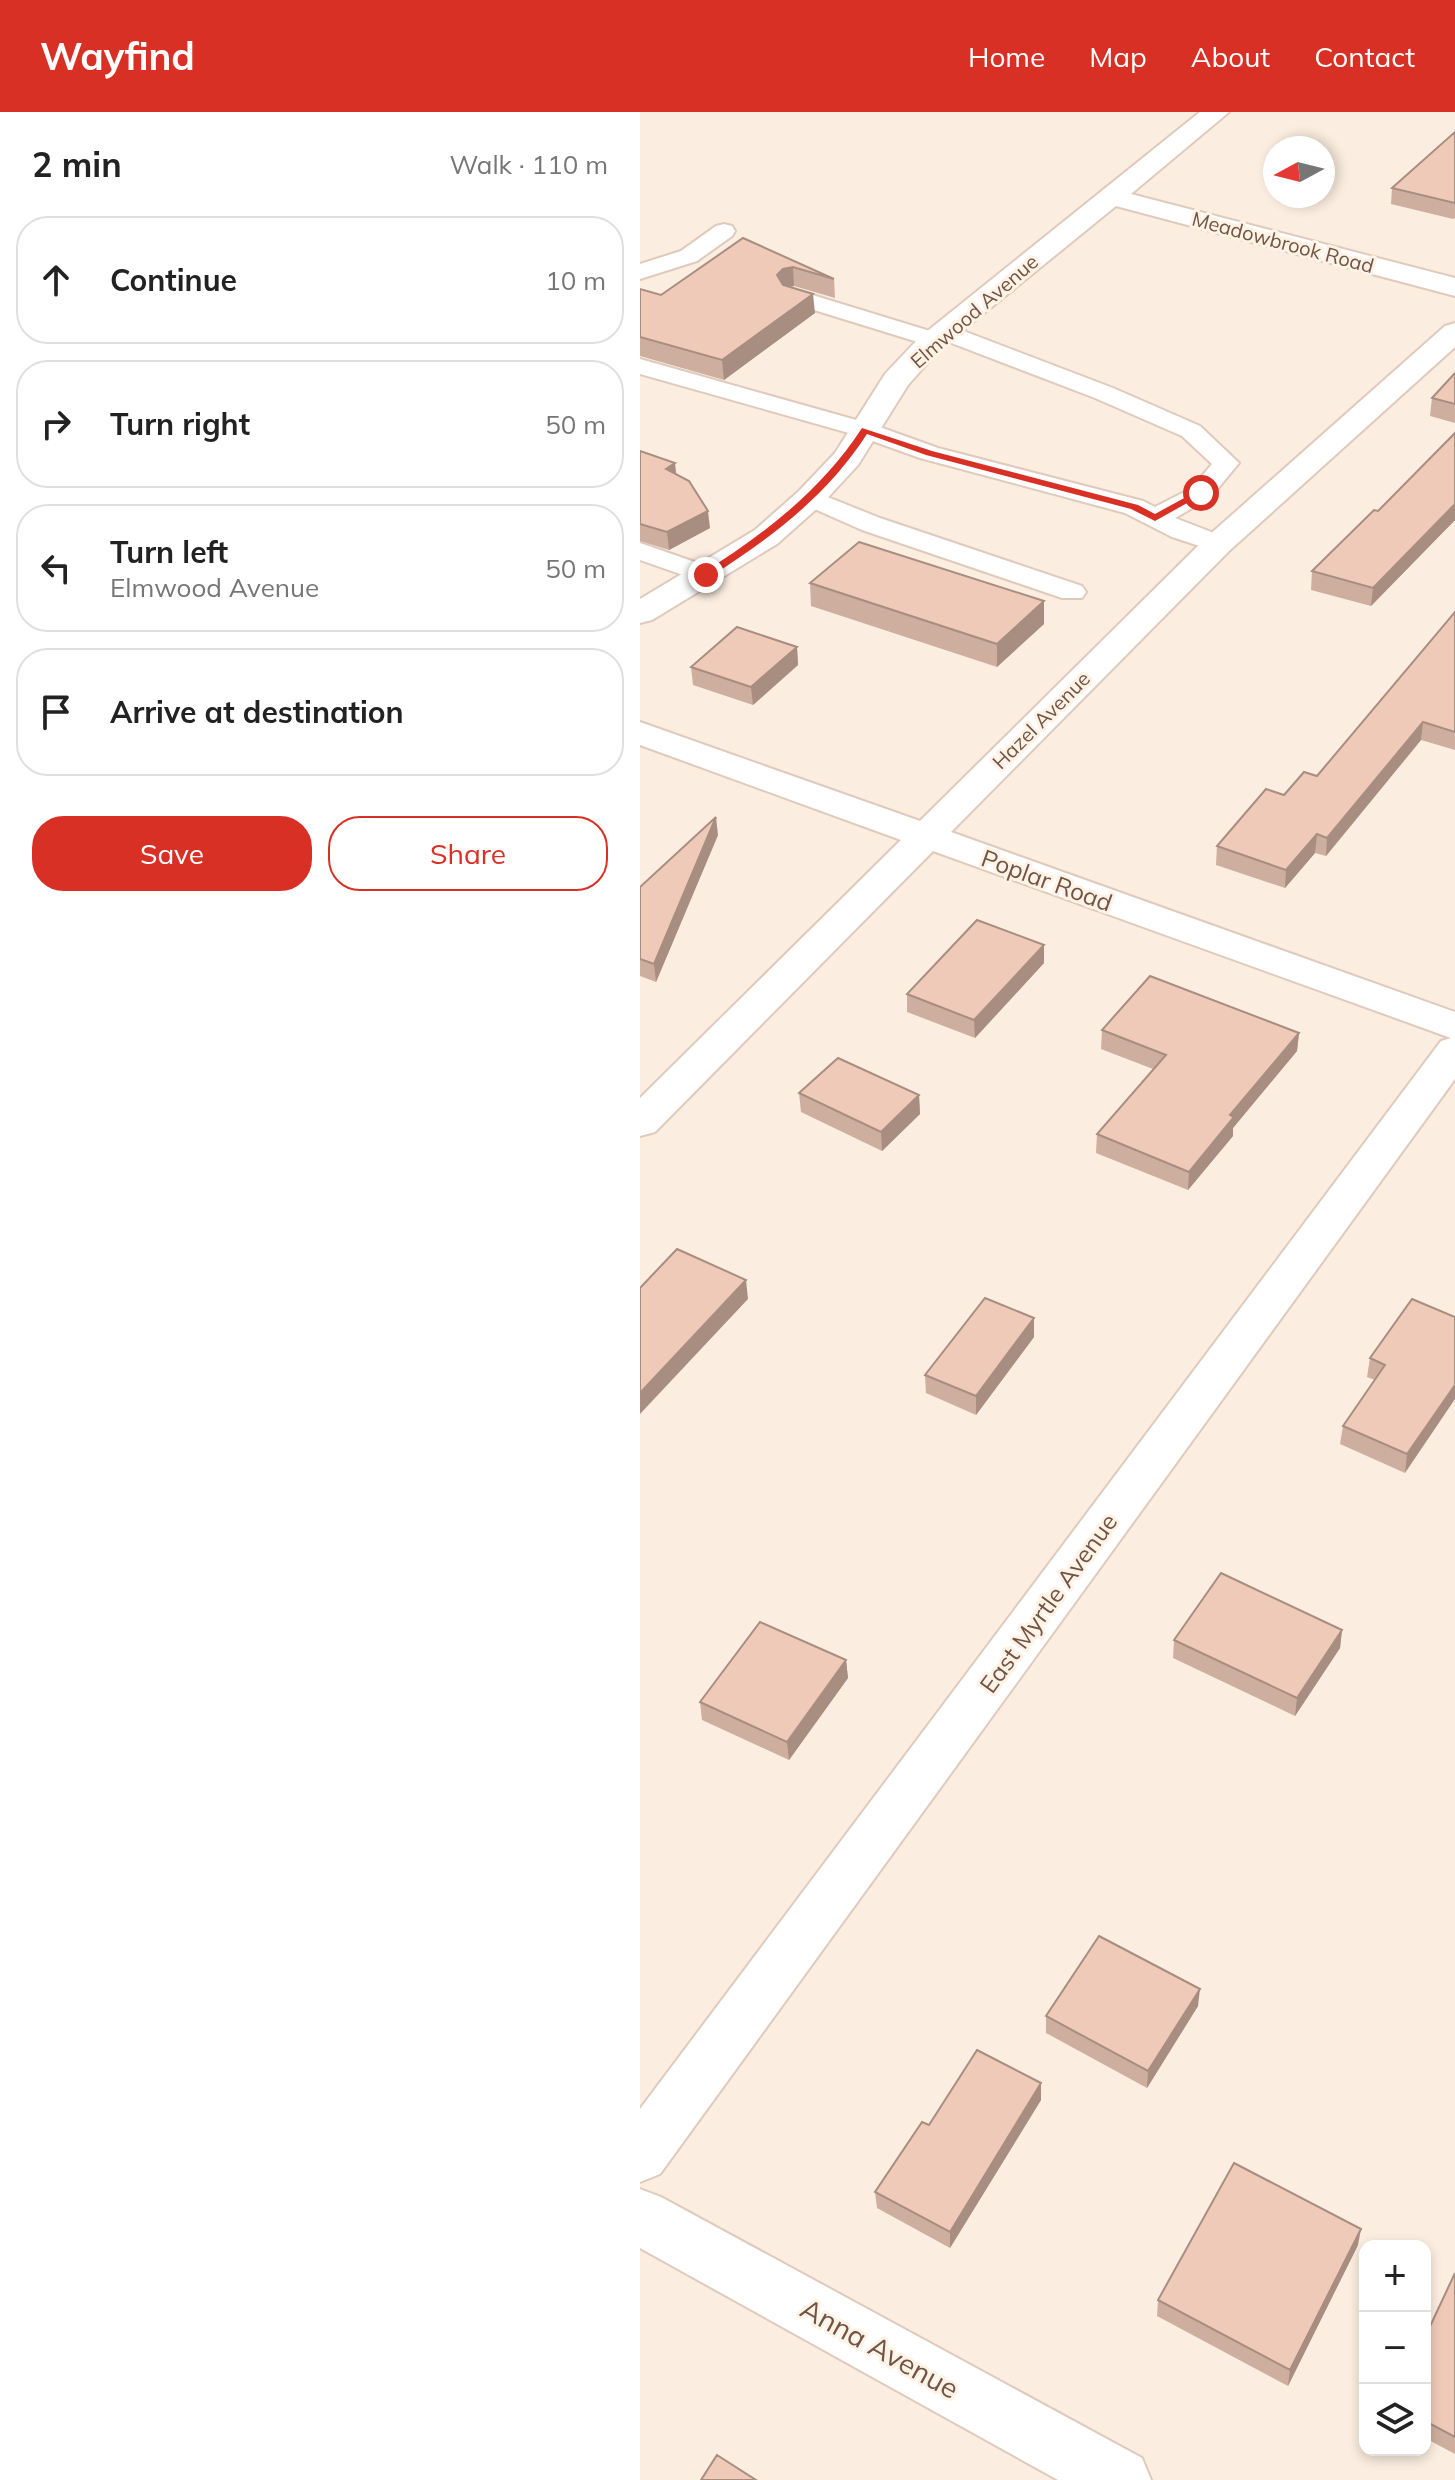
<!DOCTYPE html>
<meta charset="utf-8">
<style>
:root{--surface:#fff;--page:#f6f6f6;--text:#222;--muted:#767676;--line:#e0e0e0;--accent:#d93025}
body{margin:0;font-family:Mulish,sans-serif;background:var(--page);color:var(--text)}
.controls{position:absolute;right:24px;bottom:24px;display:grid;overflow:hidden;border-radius:16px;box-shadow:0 4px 12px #0003}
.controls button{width:72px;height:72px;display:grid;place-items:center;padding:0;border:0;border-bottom:2px solid var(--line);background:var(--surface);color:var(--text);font:40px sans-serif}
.compass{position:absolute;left:623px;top:24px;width:72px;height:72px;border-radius:50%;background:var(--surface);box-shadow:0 4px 12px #0003;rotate:263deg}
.stop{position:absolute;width:24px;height:24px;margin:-18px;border:6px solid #d93025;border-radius:50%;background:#fff}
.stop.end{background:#d93025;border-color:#fff;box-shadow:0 2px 8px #0008}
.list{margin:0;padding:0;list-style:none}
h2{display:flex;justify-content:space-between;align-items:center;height:104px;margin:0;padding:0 32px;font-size:34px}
h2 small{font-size:26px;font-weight:400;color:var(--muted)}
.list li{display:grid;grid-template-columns:52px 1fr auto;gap:24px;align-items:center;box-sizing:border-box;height:128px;margin:0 16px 16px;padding:0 16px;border:2px solid var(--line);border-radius:32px}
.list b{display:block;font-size:30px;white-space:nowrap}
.list p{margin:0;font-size:26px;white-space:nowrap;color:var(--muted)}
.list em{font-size:26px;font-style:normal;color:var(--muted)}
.actions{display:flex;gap:16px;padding:24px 32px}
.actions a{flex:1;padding:18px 0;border:2px solid var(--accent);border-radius:32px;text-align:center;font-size:28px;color:var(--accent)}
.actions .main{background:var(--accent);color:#fff}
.icon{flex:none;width:44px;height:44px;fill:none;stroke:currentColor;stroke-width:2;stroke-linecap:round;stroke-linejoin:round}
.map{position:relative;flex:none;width:815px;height:2368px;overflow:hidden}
header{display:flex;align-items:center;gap:48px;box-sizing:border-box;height:112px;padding:0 40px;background:var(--accent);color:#fff}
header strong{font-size:38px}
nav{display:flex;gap:44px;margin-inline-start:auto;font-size:28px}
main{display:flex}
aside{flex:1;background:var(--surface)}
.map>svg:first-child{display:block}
</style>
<header>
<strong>Wayfind</strong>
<nav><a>Home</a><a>Map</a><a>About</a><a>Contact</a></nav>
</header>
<main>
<aside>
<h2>2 min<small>Walk · 110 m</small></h2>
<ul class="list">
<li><svg class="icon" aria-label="ahead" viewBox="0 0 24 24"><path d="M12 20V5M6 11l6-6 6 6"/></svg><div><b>Continue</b></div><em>10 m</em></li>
<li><svg class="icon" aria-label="right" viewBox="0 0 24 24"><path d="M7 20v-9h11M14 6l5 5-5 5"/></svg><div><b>Turn right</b></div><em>50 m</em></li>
<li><svg class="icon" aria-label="left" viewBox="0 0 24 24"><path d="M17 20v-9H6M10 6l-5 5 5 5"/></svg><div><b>Turn left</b><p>Elmwood Avenue</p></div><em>50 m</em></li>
<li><svg class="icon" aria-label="arrive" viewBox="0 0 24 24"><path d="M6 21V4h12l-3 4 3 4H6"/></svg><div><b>Arrive at destination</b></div></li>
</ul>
<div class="actions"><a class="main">Save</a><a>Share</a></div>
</aside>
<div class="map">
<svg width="815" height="2368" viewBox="0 0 815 2368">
<rect width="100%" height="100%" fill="#fbeee0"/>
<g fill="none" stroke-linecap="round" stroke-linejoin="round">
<!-- lane casing -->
<g stroke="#dfcabc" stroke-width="4">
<path id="lane" d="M 84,112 L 92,114 L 95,119 L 92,124 L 57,149 L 0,167 L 0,152 L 41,139 L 76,114 Z
M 153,177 L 293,220 L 297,215 L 313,215 L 473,276 L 560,314 L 599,351 L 570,386 L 535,406 L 587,426 L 591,432 L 587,438 L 578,440 L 532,425 L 485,401 L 280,346 L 216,323 L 0,262 L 0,247 L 234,313 L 298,336 L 503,389 L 515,395 L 552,376 L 572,352 L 542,324 L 455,286 L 306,229 L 294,235 L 145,189 L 141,184 L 145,179 Z
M 170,378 L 240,406 L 442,474 L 446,480 L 442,486 L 422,486 L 222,418 L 161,391 L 157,386 L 161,381 Z
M 0,431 L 75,457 L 79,463 L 75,469 L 66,471 L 0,448 Z"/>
</g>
<!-- street casing -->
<g stroke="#dfcabc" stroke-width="4">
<path id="street" d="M 560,0 L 589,0 L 491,82 L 815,166 L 815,184 L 476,94 L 300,237 L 268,273 L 218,353 L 181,393 L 137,432 L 12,508 L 0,511 L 0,487 L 115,418 L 159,379 L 195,341 L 245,262 L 280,225 Z
M 815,211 L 815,235 L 589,439 L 311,720 L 815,900 L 815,967 L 20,2062 L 0,2070 L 0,1997 L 801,929 L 811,926 L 293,739 L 15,1020 L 0,1024 L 0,986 L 261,728 L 0,633 L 0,610 L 280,709 L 567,425 L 805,214 Z
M 0,2077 L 21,2085 L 502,2346 L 511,2368 L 418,2368 L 0,2136 Z"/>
</g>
<!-- lane -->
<use href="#lane" fill="#fff" fill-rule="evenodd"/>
<!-- street -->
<use href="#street" fill="#fff" fill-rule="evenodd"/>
</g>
<!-- wall -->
<path fill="#ceae9e" d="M 815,20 L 815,106 L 813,107 L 751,92 L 752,76 Z
M 103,126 L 194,167 L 195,186 L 154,174 L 150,175 L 175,201 L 84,268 L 0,244 L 0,177 L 21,183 Z
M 815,261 L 815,311 L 790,304 L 792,286 Z
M 815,321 L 815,408 L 731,494 L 671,478 L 672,459 L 738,399 Z
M 0,339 L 36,363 L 70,416 L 29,438 L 0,429 Z
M 170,471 L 404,489 L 404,512 L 357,555 L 171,494 Z
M 815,500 L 815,638 L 781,628 L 686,744 L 675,741 L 645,776 L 576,753 L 577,734 L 644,683 L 677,664 Z
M 157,535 L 158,553 L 113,593 L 53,573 L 51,555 Z
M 78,723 L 16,870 L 0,864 L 0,775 Z
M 404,833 L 404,851 L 335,926 L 267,900 L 267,882 Z
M 462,918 L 659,921 L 657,939 L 593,1016 L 593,1024 L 548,1078 L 456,1041 L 457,1022 L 513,957 L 461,937 Z
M 159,981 L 279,983 L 280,1002 L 242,1039 L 161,1000 Z
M 815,1205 L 765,1361 L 700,1332 L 703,1314 L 735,1268 L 727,1265 L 730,1246 Z
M 394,1225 L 336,1303 L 286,1281 L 285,1263 Z
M 702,1518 L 700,1536 L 655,1604 L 533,1546 L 534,1528 Z
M 206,1548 L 208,1566 L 149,1648 L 62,1608 L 60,1590 Z
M 558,1894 L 507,1976 L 406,1921 L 406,1904 Z
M 401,1971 L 401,1988 L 310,2136 L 237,2096 L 235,2080 L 289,2013 Z
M 718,2133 L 648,2274 L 517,2204 L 518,2188 Z
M 815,2161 L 815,2342 L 785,2326 L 785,2225 Z"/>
<!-- shaded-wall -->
<path fill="#a88d81" d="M 153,155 L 154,174 L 144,176 L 137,163 L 143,157 Z
M 173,182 L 175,201 L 84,268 L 82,248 Z
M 35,351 L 37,369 L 26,357 Z
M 815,392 L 815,408 L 731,494 L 733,476 Z
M 68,399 L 70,416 L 29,438 L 27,420 Z
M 404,489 L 404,512 L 357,555 L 357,532 Z
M 157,535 L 158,553 L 113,593 L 111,575 Z
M 783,610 L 781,628 L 686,744 L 687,726 Z
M 76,705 L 78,723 L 16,870 L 14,852 Z
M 677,722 L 675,741 L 645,776 L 646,758 Z
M 404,833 L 404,851 L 335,926 L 334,908 Z
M 659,921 L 657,939 L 593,1016 L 593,1024 L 548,1078 L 549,1060 L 590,1003 Z
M 279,983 L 280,1002 L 242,1039 L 241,1020 Z
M 106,1168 L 108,1187 L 0,1302 L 0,1281 Z
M 394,1206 L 394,1225 L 336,1303 L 336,1284 Z
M 815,1273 L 815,1287 L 765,1361 L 767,1342 Z
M 702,1518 L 700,1536 L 655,1604 L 657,1586 Z
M 206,1548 L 208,1566 L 149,1648 L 147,1630 Z
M 560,1877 L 558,1894 L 507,1976 L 508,1959 Z
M 401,1971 L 401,1988 L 310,2136 L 310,2120 Z
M 721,2117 L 718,2133 L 648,2274 L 650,2258 Z"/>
<!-- building -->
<path fill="#f0cab8" stroke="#a88d81" stroke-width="2" d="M 815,20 L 815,91 L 752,76 Z
M 103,126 L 194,167 L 153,155 L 143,157 L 137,163 L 143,173 L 173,182 L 82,248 L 0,225 L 0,177 L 21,183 Z
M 815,261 L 815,292 L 792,286 Z
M 815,321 L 815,392 L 733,476 L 672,459 L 734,398 L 738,399 Z
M 0,339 L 35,351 L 26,357 L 49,369 L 68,399 L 27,420 L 0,412 Z
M 219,430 L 404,489 L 357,532 L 170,471 Z
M 815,500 L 815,620 L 783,610 L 687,726 L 677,722 L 646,758 L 577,734 L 626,677 L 644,683 L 664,660 L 677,664 Z
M 97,515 L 157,535 L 111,575 L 51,555 Z
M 76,705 L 14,852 L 0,847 L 0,775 Z
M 337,808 L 404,833 L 334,908 L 267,882 Z
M 510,864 L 659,921 L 590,1003 L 594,1005 L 549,1060 L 457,1022 L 526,943 L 462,918 Z
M 198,946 L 279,983 L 241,1020 L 159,981 Z
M 37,1137 L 106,1168 L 0,1281 L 0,1176 Z
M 345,1186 L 394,1206 L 336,1284 L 285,1263 Z
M 772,1187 L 815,1205 L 815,1273 L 767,1342 L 703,1314 L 745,1253 L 730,1246 Z
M 581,1461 L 702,1518 L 657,1586 L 534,1528 Z
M 120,1510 L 206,1548 L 147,1630 L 60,1590 Z
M 459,1824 L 560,1877 L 508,1959 L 406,1904 Z
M 337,1938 L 401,1971 L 310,2120 L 235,2080 L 282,2010 L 289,2013 Z
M 594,2051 L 721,2117 L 650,2258 L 518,2188 Z
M 815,2161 L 815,2325 L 785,2309 L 785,2225 Z
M 77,2343 L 116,2368 L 61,2368 Z"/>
<!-- route -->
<path fill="#d93025" d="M 222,316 L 292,339 L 498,393 L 515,402 L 557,379 L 565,381 L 515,409 L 491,397 L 286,343 L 227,322 C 187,384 131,426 70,465 L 63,465 L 63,461 C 125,421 181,379 222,316 Z"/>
<g text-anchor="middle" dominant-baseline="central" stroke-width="6" stroke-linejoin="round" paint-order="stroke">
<!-- far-street labels -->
<g font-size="20" fill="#715348" stroke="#fff3e6">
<text transform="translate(643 130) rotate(15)">Meadowbrook Road</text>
<text transform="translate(334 199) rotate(-41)">Elmwood Avenue</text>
<text transform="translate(401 608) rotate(-45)">Hazel Avenue</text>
</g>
<!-- street labels -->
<g font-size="24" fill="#715348" stroke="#fff3e6">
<text transform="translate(407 768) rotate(20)">Poplar Road</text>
<text transform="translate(408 1491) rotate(-54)">East Myrtle Avenue</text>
</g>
<!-- near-street labels -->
<g font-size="28" fill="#715348" stroke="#fff3e6">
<text transform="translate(240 2236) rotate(29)">Anna Avenue</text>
</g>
</g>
</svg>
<div class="controls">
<button>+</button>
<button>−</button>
<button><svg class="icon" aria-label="layers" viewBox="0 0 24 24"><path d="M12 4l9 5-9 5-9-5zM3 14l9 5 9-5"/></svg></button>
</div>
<svg class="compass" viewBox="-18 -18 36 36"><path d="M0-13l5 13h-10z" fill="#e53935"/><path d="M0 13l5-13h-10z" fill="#767676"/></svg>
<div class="stop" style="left:561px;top:381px"></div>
<div class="stop end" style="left:66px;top:463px"></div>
</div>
</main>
